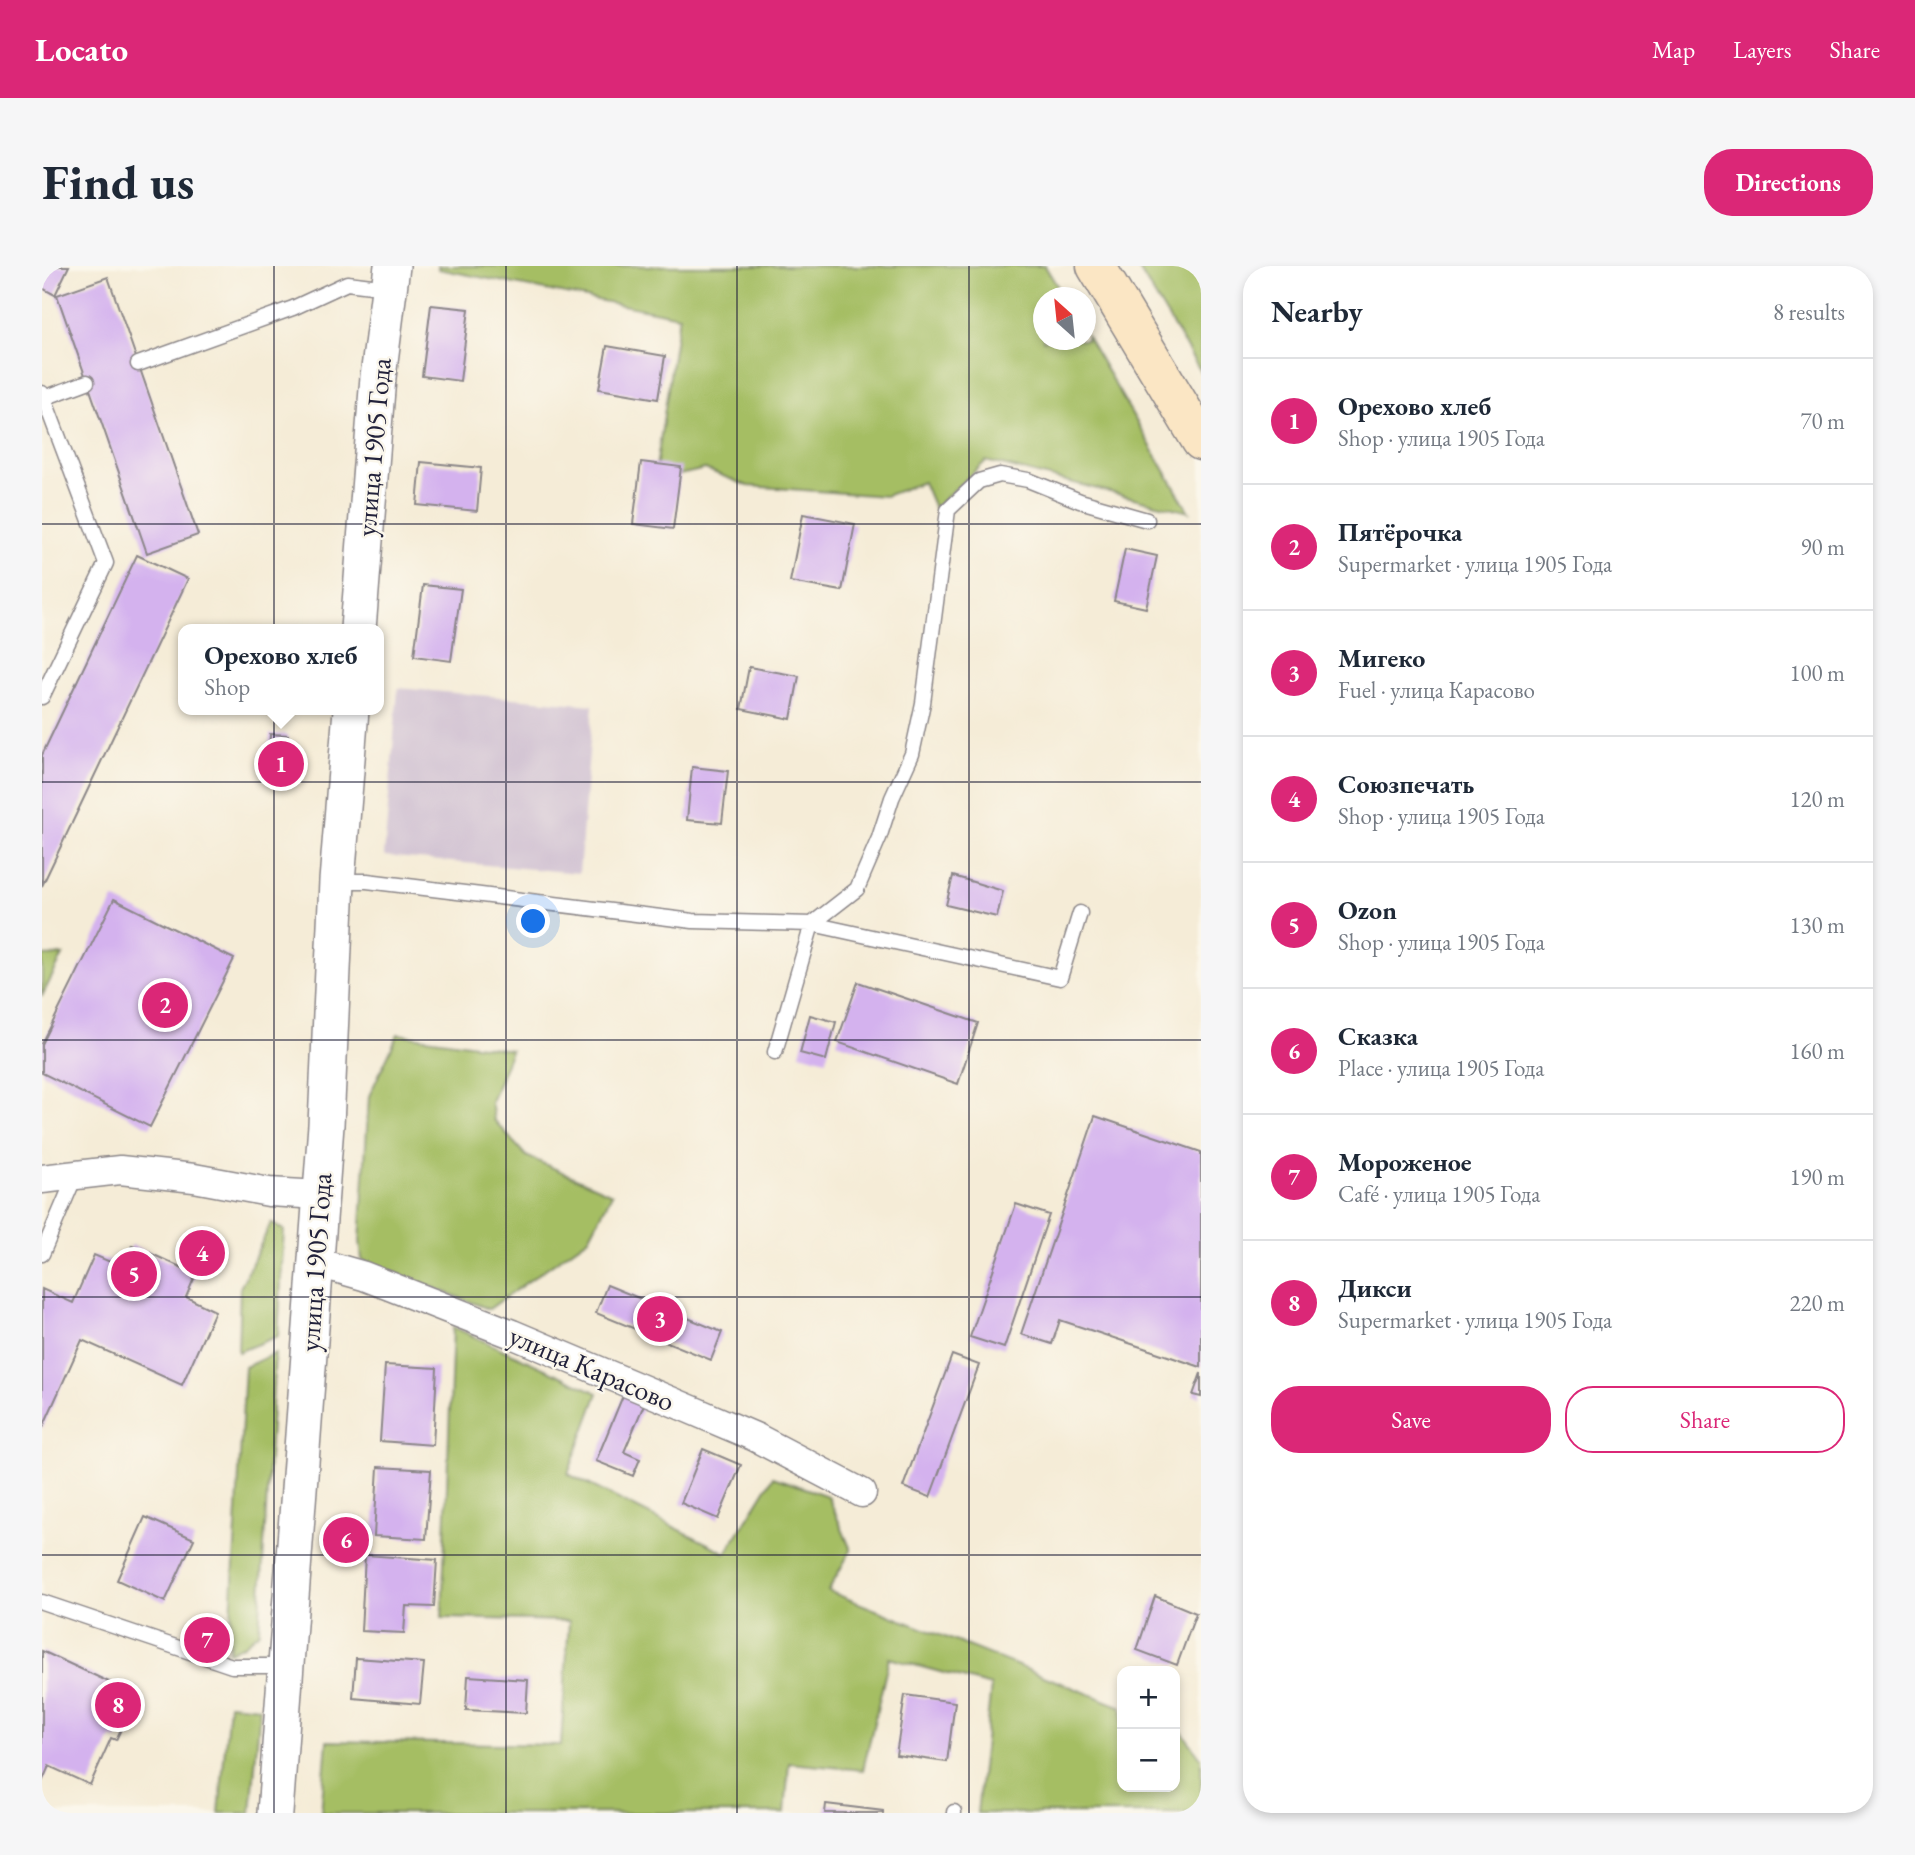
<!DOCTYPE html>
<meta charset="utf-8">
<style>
:root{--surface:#fff;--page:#f6f6f7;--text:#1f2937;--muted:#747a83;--line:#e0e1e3;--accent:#db2777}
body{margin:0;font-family:"EB Garamond",serif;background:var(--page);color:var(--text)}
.controls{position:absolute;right:21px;bottom:21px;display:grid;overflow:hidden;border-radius:14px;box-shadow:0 4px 10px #0003}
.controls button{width:63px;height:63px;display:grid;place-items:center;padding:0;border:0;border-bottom:2px solid var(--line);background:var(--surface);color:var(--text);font:35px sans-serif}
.compass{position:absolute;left:991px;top:21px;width:63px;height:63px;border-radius:50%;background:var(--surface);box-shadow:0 4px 10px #0003;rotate:333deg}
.you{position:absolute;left:492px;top:656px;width:24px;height:24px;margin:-18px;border:5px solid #fff;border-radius:50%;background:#1a73e8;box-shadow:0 0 0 10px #1a73e833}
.badge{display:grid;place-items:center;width:46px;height:46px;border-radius:50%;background:var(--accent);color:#fff;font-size:23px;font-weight:700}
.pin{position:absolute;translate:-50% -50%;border:4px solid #fff;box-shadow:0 2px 7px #0006}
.popup{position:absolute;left:136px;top:358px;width:206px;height:91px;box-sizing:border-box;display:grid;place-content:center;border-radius:14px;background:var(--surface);filter:drop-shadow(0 2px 5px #0005);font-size:23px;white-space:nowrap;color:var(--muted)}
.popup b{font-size:26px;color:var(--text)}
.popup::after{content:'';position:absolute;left:50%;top:100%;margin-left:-14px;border:14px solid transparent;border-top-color:var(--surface)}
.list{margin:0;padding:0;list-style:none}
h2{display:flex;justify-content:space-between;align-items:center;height:91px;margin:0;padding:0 28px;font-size:30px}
h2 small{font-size:23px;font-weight:400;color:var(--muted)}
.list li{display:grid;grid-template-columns:46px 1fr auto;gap:21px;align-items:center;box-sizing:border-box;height:126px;padding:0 28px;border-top:2px solid var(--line)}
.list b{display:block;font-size:26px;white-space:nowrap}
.list p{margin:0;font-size:23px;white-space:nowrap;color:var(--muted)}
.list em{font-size:23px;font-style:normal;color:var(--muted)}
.actions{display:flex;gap:14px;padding:21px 28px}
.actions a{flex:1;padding:16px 0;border:2px solid var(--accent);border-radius:28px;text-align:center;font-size:24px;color:var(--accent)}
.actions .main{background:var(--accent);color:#fff}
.map{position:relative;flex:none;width:1159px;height:1547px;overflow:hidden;border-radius:28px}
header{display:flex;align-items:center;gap:42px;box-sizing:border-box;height:98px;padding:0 35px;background:var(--accent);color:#fff}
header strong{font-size:33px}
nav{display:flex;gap:38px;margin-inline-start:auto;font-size:24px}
.intro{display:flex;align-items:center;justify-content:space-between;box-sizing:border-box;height:168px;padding:0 42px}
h1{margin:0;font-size:49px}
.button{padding:18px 32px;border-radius:28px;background:var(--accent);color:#fff;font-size:24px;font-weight:700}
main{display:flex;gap:42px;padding:0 42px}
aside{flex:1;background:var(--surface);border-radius:28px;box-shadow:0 4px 10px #0003}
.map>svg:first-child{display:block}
</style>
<header>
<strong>Locato</strong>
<nav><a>Map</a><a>Layers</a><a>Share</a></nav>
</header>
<div class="intro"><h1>Find us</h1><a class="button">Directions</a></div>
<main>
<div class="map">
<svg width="1159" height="1547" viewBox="0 0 1159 1547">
<rect width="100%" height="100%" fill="#fbf7ec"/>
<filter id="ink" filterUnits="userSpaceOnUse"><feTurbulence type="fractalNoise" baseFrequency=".0143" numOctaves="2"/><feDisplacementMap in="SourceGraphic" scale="14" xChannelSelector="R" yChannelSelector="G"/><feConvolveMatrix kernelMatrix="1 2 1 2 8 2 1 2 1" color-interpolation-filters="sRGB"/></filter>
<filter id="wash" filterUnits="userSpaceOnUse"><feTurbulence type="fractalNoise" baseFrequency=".00686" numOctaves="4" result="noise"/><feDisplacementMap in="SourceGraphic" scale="28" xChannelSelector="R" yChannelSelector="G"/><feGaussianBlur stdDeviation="1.57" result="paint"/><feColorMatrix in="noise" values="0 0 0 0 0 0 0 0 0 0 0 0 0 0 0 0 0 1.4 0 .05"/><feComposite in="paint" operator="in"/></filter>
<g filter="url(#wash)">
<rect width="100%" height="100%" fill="#f5ecd7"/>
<!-- industrial -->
<path fill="#cebed0" d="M 356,422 L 551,439 L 537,607 L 342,590 Z"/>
<!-- green -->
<path fill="#a5be64" stroke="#647050" stroke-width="2" d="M 396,0 L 1003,0 L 1022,31 L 1001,32 L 1001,74 L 1044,74 L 1044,69 L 1147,246 L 944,195 L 892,242 L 881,216 L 843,230 L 706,220 L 663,203 L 612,215 L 637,50 L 396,3 Z
M 1095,0 L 1159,0 L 1159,106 Z
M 21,689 L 0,730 L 0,690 Z
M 356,768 L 469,784 L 449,836 L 452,854 L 484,890 L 570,928 L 547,972 L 447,1043 L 320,994 L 318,975 L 327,830 Z
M 229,957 L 242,964 L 236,1070 L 196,1086 L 198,1022 Z
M 411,1061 L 556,1127 L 526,1208 L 684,1287 L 731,1211 L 786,1230 L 809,1284 L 786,1325 L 1080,1441 L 1080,1521 L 1133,1521 L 1133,1463 L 1140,1466 L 1159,1492 L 1159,1547 L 935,1547 L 949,1420 L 847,1392 L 821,1504 L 747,1497 L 743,1547 L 279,1547 L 285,1475 L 519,1479 L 527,1355 L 400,1352 Z
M 233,1087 L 217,1366 L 201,1379 L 187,1386 L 203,1101 Z
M 187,1438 L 218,1441 L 209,1547 L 177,1547 Z"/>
<g id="blocks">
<!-- building -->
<path fill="#d4b2ee" d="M 0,0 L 27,0 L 13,29 L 0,22 Z
M 66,11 L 156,269 L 105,287 L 15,29 Z
M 389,39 L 427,43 L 418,115 L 380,110 Z
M 565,80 L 623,90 L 616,133 L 557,123 Z
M 379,196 L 439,202 L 435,245 L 375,239 Z
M 599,196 L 639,201 L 631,263 L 591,258 Z
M 761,248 L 813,258 L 800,325 L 748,316 Z
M 1083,283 L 1115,290 L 1104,342 L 1072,335 Z
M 95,289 L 146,313 L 0,620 L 0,489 Z
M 381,319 L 419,323 L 409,395 L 372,390 Z
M 707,401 L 757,410 L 749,453 L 699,443 Z
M 228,468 L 246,469 L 244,512 L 226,511 Z
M 650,501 L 686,505 L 680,557 L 645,554 Z
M 911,610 L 961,625 L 955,651 L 904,639 Z
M 72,633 L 192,693 L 108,861 L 0,807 L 0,778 Z
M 816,716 L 936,757 L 916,818 L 795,776 Z
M 768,749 L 794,756 L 784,794 L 758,787 Z
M 1053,850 L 1159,886 L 1159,1101 L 1018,1054 L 1010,1078 L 979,1068 Z
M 974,938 L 1007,949 L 962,1082 L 928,1071 Z
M 157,974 L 172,980 L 163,1000 L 148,994 Z
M 90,979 L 154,1008 L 144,1031 L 173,1045 L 140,1119 L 40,1074 L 0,1163 L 0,1023 L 31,1037 L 52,989 L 80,1001 Z
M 565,1019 L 680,1066 L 669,1094 L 554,1047 Z
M 910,1089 L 937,1099 L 888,1231 L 861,1221 Z
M 343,1099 L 395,1102 L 391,1179 L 338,1175 Z
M 1159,1107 L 1159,1131 L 1151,1129 Z
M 582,1127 L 603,1136 L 582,1186 L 598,1193 L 591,1210 L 554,1195 Z
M 661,1183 L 699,1199 L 676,1253 L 639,1237 Z
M 336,1201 L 389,1204 L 384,1273 L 332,1270 Z
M 103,1251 L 152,1273 L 123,1336 L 75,1314 Z
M 323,1289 L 395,1294 L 392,1341 L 364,1340 L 362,1367 L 319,1365 Z
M 1113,1330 L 1154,1347 L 1135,1399 L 1095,1384 Z
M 159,1365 L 173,1366 L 172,1383 L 158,1382 Z
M 0,1385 L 95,1429 L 74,1474 L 69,1472 L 48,1519 L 7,1500 L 0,1516 Z
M 314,1392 L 382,1397 L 378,1438 L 311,1432 Z
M 426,1410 L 486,1414 L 484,1447 L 424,1444 Z
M 863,1429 L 913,1436 L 905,1496 L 854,1489 Z
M 784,1538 L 841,1545 L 841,1547 L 783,1547 Z"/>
</g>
</g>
<g filter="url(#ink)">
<use href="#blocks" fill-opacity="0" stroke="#8c8789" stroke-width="2"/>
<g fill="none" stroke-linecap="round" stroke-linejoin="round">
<!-- service casing -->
<g stroke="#8c8789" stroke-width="17">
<path id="service" d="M 96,98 L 251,42 L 305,17 L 346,22
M 0,127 L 64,297 L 0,431
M 2,132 L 45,116
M 295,615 L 325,615 L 651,655 L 770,658 L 1018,712 L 1038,647
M 733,786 L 770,658 L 815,623 L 837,572 L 850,532 L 870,488 L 881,437 L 906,244 L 937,215 L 958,209 L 986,214 L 1038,235 L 1105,254
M 0,988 L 34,908
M 0,1336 L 190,1400 L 243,1400
M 912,1547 L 912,1546"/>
</g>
<!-- minor casing -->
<g stroke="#8c8789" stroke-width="31">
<path id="minor" d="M 0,913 L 78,904 L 152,912 L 227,926 L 278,929
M 273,996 L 322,1010 L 470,1068 L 650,1144 L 713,1171 L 820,1227"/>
</g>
<!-- tertiary casing -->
<g stroke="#8c8789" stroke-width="38">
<path id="tertiary" d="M 316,363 L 336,111 L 350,0
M 233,1547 L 284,859 L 295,615 L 309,444"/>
</g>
<!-- secondary casing -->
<g stroke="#8c8789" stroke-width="41">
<path id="secondary" d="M 1054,0 L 1159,175"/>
</g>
<!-- service -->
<use href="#service" stroke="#fff" stroke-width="14"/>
<!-- minor -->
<use href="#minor" stroke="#fff" stroke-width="28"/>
<!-- tertiary -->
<use href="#tertiary" stroke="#fff" stroke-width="35"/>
<!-- secondary -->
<use href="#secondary" stroke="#fbe6c4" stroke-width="38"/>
</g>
</g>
<!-- grid -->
<path fill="none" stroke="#22223b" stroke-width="2" stroke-opacity="0.55" d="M 232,0 L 232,1547M 464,0 L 464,1547M 695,0 L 695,1547M 927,0 L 927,1547M 0,258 L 1159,258M 0,516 L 1159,516M 0,774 L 1159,774M 0,1031 L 1159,1031M 0,1289 L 1159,1289"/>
<g text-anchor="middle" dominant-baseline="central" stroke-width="5" stroke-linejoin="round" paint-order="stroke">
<!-- street labels -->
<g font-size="28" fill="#22223b" stroke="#fbf7ec">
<text transform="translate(331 181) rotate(-85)">улица 1905 Года</text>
<text transform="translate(273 996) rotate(-86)">улица 1905 Года</text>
<text transform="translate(550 1102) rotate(23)">улица Карасово</text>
</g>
</g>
</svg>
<div class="controls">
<button>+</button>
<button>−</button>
</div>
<svg class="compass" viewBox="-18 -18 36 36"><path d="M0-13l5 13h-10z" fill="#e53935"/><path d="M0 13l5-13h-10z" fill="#747a83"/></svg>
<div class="you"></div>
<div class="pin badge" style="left:239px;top:498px">1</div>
<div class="popup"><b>Орехово хлеб</b>Shop</div>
<div class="pin badge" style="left:123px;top:739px">2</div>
<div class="pin badge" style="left:618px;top:1053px">3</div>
<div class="pin badge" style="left:160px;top:987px">4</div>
<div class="pin badge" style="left:92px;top:1008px">5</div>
<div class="pin badge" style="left:304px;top:1274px">6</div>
<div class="pin badge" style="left:165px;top:1374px">7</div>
<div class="pin badge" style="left:76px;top:1439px">8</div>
</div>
<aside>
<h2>Nearby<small>8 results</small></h2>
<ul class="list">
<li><span class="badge">1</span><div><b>Орехово хлеб</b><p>Shop · улица 1905 Года</p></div><em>70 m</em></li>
<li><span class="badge">2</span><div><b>Пятёрочка</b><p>Supermarket · улица 1905 Года</p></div><em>90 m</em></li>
<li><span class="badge">3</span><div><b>Мигеко</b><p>Fuel · улица Карасово</p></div><em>100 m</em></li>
<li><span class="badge">4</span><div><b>Союзпечать</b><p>Shop · улица 1905 Года</p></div><em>120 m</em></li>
<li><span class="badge">5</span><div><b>Ozon</b><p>Shop · улица 1905 Года</p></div><em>130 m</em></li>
<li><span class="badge">6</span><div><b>Сказка</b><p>Place · улица 1905 Года</p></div><em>160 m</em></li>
<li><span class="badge">7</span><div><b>Мороженое</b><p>Café · улица 1905 Года</p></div><em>190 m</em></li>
<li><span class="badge">8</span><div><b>Дикси</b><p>Supermarket · улица 1905 Года</p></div><em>220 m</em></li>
</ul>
<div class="actions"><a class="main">Save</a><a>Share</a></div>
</aside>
</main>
